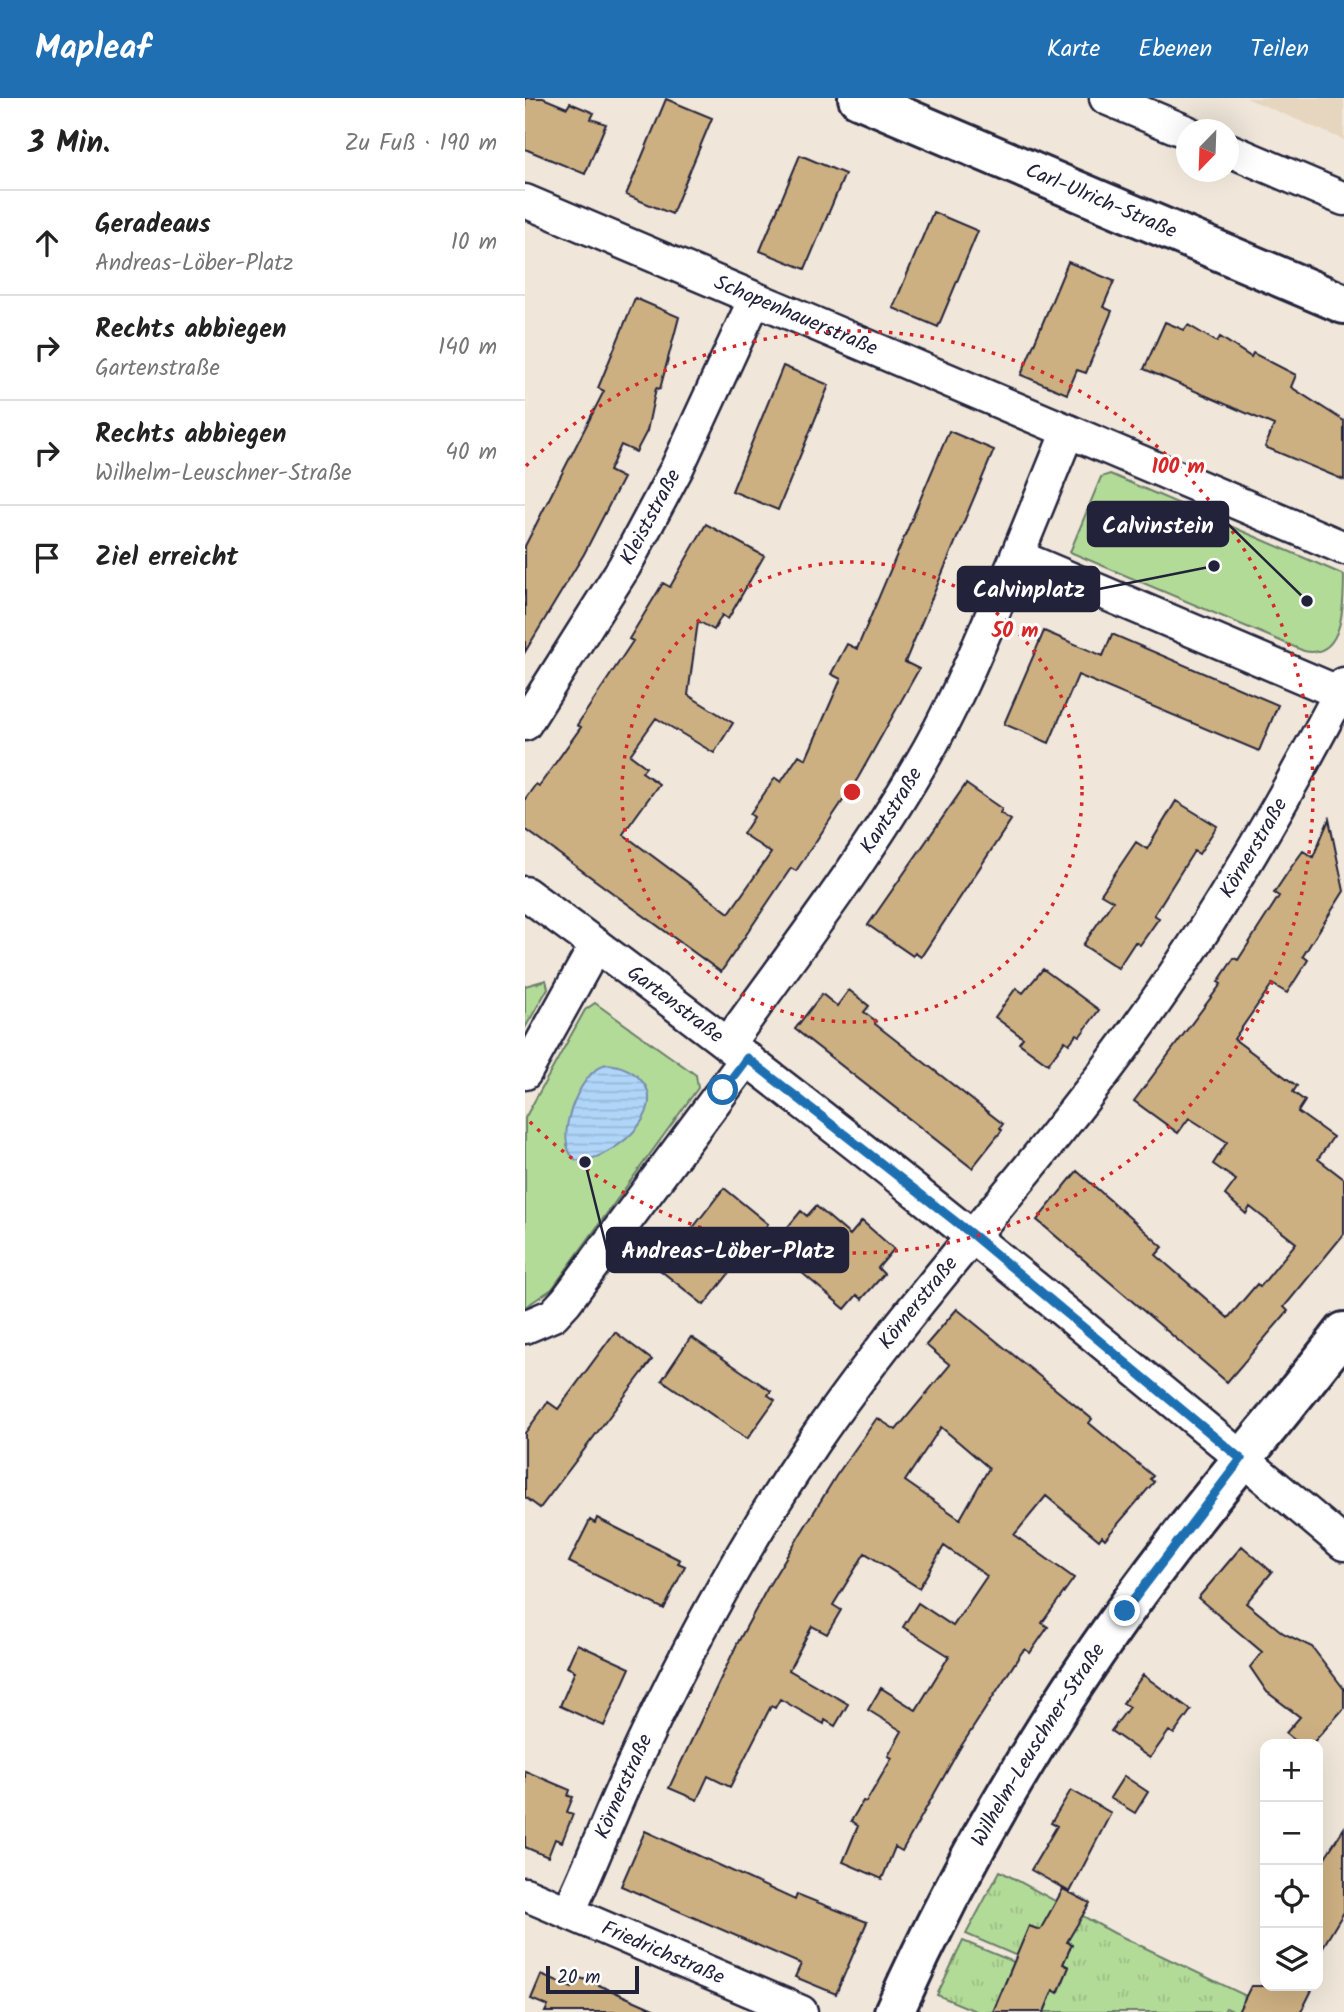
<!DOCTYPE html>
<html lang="de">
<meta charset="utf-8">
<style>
:root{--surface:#fff;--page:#f2f2f2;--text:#222;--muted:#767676;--line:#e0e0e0;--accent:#1f6fb2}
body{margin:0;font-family:Kalam,sans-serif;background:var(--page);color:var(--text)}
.controls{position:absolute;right:21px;bottom:21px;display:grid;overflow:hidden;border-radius:14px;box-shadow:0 7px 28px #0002}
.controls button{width:63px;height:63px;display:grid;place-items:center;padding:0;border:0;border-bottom:2px solid var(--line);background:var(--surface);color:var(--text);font:35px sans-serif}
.compass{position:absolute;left:651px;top:21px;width:63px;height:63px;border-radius:50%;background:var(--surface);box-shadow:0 7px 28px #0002;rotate:203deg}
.scale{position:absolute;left:21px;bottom:18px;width:93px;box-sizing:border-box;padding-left:7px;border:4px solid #22223b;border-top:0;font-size:19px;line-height:24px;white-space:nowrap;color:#22223b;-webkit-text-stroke:5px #fff;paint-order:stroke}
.stop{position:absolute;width:21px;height:21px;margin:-16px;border:5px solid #1f6fb2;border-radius:50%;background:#fff}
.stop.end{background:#1f6fb2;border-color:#fff;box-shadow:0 2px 7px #0008}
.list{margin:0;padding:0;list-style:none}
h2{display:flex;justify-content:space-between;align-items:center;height:91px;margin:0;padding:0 28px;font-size:30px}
h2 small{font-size:23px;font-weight:400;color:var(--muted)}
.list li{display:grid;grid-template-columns:46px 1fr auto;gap:21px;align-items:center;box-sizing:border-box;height:105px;padding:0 28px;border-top:2px solid var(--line)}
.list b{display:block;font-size:26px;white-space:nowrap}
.list p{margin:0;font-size:23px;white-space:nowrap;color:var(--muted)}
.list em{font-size:23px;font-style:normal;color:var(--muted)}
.icon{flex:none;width:38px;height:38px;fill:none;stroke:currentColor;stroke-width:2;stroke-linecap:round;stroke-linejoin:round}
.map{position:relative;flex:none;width:819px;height:1914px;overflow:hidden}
header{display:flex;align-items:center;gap:42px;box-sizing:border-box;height:98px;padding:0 35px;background:var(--accent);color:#fff}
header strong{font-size:33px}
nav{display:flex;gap:38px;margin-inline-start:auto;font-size:24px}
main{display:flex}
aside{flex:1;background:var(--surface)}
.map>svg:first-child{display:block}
</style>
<header>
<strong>Mapleaf</strong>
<nav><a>Karte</a><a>Ebenen</a><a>Teilen</a></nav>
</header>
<main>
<aside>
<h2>3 Min.<small>Zu Fuß · 190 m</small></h2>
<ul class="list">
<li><svg class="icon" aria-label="ahead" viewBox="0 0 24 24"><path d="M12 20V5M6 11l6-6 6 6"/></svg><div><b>Geradeaus</b><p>Andreas-Löber-Platz</p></div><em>10 m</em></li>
<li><svg class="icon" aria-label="right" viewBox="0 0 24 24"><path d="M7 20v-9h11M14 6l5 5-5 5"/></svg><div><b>Rechts abbiegen</b><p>Gartenstraße</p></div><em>140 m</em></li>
<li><svg class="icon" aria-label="right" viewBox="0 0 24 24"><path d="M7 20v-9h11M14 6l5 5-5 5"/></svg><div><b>Rechts abbiegen</b><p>Wilhelm-Leuschner-Straße</p></div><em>40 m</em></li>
<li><svg class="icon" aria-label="arrive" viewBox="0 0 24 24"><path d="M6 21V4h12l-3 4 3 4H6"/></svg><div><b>Ziel erreicht</b></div></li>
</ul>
</aside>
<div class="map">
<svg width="819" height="1914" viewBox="0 0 819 1914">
<defs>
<pattern id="grass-tufts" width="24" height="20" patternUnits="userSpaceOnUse" patternTransform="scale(1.75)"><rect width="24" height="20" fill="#b3db98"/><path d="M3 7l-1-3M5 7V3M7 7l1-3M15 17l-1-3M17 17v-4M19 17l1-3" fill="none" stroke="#9abc84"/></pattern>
<pattern id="water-rules" width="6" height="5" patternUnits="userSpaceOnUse" patternTransform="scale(1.75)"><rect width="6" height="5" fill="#afd5f8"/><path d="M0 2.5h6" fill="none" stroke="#96b7d6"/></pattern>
</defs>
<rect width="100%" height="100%" fill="#f0e7da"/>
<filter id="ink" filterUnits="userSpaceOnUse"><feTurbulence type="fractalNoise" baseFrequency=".0143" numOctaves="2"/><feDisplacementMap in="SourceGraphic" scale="14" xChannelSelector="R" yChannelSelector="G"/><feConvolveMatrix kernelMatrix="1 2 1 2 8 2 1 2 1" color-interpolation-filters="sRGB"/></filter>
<g filter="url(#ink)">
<!-- built -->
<path fill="#e6d6c0" d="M 721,0 L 819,0 L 819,42 Z"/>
<!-- grass -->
<path fill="url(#grass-tufts)" stroke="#6a7e6a" stroke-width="2" d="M 21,882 L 23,890 L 0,930 L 0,888 Z
M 475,1773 L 589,1835 L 755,1914 L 710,1914 L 701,1910 L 699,1914 L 519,1914 L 528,1892 L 534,1894 L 544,1869 L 538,1866 L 547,1846 L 504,1828 L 492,1858 L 441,1836 Z
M 438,1843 L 489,1864 L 468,1914 L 453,1914 L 412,1897 Z"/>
<!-- green -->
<path fill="#b3db98" stroke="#6a7e6a" stroke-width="2" d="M 585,376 L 819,477 C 819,504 819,562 779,553 L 545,454 L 576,379 Z
M 70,905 L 171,977 L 173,990 L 27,1191 L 0,1209 L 0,1020 L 60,912 Z"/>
<!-- water -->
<path fill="url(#water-rules)" stroke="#778dac" stroke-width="2" d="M 81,966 C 94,967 106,971 115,981 C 148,1013 83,1066 51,1062 C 26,1045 54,973 81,966 Z"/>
<!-- building -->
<path fill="#cdb082" stroke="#22223b" stroke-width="2" fill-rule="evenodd" d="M 0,0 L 18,0 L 42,10 L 45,5 L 69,15 L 66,21 L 81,26 L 60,76 L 0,51 Z
M 141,1 L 187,20 L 147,116 L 101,97 Z
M 275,57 L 320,76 L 280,171 L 235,153 Z
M 408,114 L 453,133 L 413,229 L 368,210 Z
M 543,164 L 589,183 L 578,209 L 587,213 L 561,275 L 552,272 L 542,296 L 496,277 Z
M 110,200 L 154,219 L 135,291 L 131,290 L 122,333 L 111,354 L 96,347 L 84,373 L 98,380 L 59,456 L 0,554 L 0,448 L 79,293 L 73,290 Z
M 640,224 L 659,232 L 663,227 L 692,244 L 695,239 L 726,259 L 728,255 L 771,277 L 766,289 L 819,323 L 819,382 L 740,349 L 749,327 L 619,271 Z
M 258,268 L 304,287 L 253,412 L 207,393 Z
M 424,333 L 469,352 L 380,564 L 394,571 L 333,680 L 271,773 L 266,770 L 196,874 L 0,731 L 0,701 L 11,686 L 14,688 L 56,629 L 52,627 L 108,543 L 104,541 L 138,485 L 145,489 L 181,426 L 239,458 L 203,521 L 197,517 L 189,532 L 173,523 L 163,597 L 208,625 L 189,655 L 131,620 L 105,657 L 121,669 L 117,674 L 134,686 L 98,736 L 204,815 L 246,755 L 218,736 L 229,719 L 225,716 L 250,680 L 256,684 L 274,657 L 281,661 L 316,581 L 306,576 L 322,546 L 332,551 Z
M 519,533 L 578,558 L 587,536 L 753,607 L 734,653 L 553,577 L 524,645 L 479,626 Z
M 441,686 L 477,711 L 475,715 L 486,722 L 396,859 L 390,855 L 388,858 L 343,827 Z
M 651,703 L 692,728 L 674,756 L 669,753 L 629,817 L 634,820 L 615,847 L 610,844 L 593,870 L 558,847 L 588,803 L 576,796 L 611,744 L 622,751 Z
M 804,721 L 819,793 L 778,858 L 783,862 L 762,895 L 747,886 L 709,941 L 772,988 L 768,994 L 780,1003 L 773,1014 L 808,1039 L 793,1061 L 819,1081 L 819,1136 L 759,1209 L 763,1213 L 702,1284 L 512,1122 L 552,1073 L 638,1149 L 631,1157 L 703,1220 L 732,1186 L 735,1189 L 771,1145 L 725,1109 L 721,1116 L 700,1097 L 711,1082 L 688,1066 L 702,1044 L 664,1020 L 653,1035 L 609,1003 L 696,886 L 693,884 L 709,860 L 713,862 L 754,798 L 749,795 L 767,768 L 778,753 L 788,759 Z
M 518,871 L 574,912 L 555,938 L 552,936 L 544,946 L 540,943 L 523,966 L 494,945 L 498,940 L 470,919 L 491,890 L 498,895 Z
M 324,892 L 344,908 L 339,914 L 351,923 L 350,926 L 478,1026 L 475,1030 L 477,1032 L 447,1070 L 270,931 L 297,896 L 312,908 Z
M 199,1090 L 243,1126 L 179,1207 L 135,1172 Z
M 291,1108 L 325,1137 L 337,1123 L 369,1151 L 353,1170 L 359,1176 L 337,1201 L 332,1197 L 320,1211 L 270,1169 L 276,1162 L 252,1142 L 276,1113 L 282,1118 Z
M 432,1211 L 567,1321 L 564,1325 L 628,1378 L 625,1381 L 629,1384 L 580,1441 L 577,1438 L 574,1442 L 521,1398 L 489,1437 L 549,1480 L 517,1525 L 523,1529 L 505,1555 L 500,1551 L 497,1554 L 435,1650 L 377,1753 L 370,1749 L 357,1781 L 318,1764 L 333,1728 L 326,1723 L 338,1703 L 341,1704 L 367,1660 L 363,1658 L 377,1633 L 343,1612 L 356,1590 L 391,1612 L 424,1558 L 378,1529 L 393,1505 L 428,1528 L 462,1478 L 419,1448 L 394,1490 L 340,1455 L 308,1507 L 316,1512 L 302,1536 L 287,1528 L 264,1572 L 323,1606 L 310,1628 L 300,1622 L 299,1626 L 255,1601 L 250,1610 L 246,1608 L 205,1689 L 183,1678 L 172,1702 L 144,1690 L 212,1546 L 244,1487 L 311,1378 L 352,1320 L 371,1332 L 425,1267 L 401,1247 ZM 416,1329 L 464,1370 L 435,1421 L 380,1383 Z
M 90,1234 L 127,1262 L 15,1410 L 0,1399 L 0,1335 L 23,1304 L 33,1311 Z
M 166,1239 L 246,1293 L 243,1297 L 250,1302 L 222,1341 L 137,1282 Z
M 72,1420 L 155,1462 L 153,1465 L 160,1468 L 139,1511 L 44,1464 L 65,1422 L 70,1425 Z
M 717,1448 L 747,1474 L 721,1505 L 758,1535 L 787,1549 L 819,1591 L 819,1610 L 787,1646 L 774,1646 L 761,1635 L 775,1619 L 742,1594 L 725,1569 L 737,1554 L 673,1500 Z
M 52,1546 L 105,1570 L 79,1628 L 35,1608 L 50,1573 L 42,1569 Z
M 618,1577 L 666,1612 L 649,1636 L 644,1633 L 625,1660 L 586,1633 L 604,1609 L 598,1605 Z
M 0,1673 L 45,1692 L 43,1698 L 48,1699 L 42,1714 L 48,1716 L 37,1744 L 30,1741 L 23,1759 L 0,1749 Z
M 599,1678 L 623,1694 L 610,1715 L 585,1700 Z
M 546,1692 L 586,1715 L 545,1794 L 506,1772 L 532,1728 L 526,1725 Z
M 819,1730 L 819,1814 L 793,1857 L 793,1770 Z
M 120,1733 L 270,1802 L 272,1796 L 342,1824 L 311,1896 L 270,1879 L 276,1866 L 96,1788 Z
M 538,1791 L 565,1805 L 542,1844 L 547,1846 L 538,1866 L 544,1869 L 533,1895 L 528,1892 L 519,1914 L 468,1914 L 504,1828 L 515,1832 Z
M 16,1877 L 47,1890 L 52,1879 L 67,1884 L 135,1914 L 20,1914 L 23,1908 L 6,1901 Z
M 726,1888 L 789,1888 L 776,1914 L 713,1914 Z"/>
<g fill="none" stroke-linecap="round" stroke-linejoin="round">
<!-- street casing -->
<g stroke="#22223b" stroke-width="37">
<g id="street">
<path d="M 581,0 L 662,34"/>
<path d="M 704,52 L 819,101"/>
<path id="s1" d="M 0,103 L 543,333"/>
<path d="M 819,450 L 543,333 L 492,458 L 815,595 L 819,586"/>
<path id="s2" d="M 0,626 L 99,469 L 152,370 L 230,201"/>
<path id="s3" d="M 0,795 C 282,1000 552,1221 819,1446"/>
<path id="s4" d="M 203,946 C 268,855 337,766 393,670 C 433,603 461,530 492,458"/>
<path d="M 0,975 L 71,847"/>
<path d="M 0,1229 L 28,1217 L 41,1203 L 222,960"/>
<path id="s5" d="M 0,1796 L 276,1914"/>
<path id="s6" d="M 44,1813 C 65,1769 82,1724 102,1680 C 155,1563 217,1449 289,1343 C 384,1205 500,1083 599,948 C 681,837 751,718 815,595 L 819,597"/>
</g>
</g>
<!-- secondary casing -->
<g stroke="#22223b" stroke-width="44">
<g id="secondary">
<path id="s7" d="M 333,0 L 819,206"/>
<path id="s8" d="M 369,1914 C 432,1773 509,1640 599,1514 C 668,1417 747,1328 819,1234"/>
</g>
</g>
<!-- street -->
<use href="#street" stroke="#fff" stroke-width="32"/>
<!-- secondary -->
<use href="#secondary" stroke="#fff" stroke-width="38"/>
</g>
</g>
<g fill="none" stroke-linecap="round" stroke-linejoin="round" filter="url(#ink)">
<!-- route -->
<path stroke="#1f6fb2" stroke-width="9" d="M 198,992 L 222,960 L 449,1138 L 716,1361 L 600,1513"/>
</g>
<!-- distance rings -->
<g fill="none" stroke="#d62828" stroke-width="3.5" stroke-dasharray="3.5 7">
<circle cx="327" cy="694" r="230"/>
<path d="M1 368A461 461 0 1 1 1 1020"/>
</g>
<g text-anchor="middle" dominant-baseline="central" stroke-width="6" stroke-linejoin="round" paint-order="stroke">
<!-- street labels -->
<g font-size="21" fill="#22223b" stroke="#fff">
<text stroke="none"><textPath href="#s7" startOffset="264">Carl-Ulrich-Straße</textPath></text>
<text stroke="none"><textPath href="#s1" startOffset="294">Schopenhauerstraße</textPath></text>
<text stroke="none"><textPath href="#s2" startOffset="242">Kleiststraße</textPath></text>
<text stroke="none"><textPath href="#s4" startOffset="285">Kantstraße</textPath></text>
<text stroke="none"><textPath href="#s6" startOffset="1270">Körnerstraße</textPath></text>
<text stroke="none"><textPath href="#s3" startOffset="187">Gartenstraße</textPath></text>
<text stroke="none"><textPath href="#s6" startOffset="704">Körnerstraße</textPath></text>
<text stroke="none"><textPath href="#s8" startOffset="304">Wilhelm-Leuschner-Straße</textPath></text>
<text stroke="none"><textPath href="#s6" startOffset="136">Körnerstraße</textPath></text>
<text stroke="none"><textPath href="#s5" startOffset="150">Friedrichstraße</textPath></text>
</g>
</g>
<circle cx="327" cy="694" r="10" fill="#d62828" stroke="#fff" stroke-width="3.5"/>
<g font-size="21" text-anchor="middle" font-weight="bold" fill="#d62828" stroke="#fff" stroke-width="6" stroke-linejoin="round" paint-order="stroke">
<text x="653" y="375">100 m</text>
<text x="490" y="539">50 m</text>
</g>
<!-- callouts -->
<path fill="none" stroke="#22223b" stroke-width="2.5" d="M782 503L703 426M689 468L574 491M60 1064L82 1152"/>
<g fill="#22223b" stroke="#fff" stroke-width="2.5">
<circle cx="782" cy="503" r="7"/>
<circle cx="689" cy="468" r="7"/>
<circle cx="60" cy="1064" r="7"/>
</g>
<g fill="#22223b" stroke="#22223b" stroke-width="2.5">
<rect x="563" y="404" width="140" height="44" rx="7"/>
<rect x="433" y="469" width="141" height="44" rx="7"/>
<rect x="82" y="1130" width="241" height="44" rx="7"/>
</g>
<g font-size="23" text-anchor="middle" font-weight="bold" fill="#fff">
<text x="633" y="435">Calvinstein</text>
<text x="504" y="499">Calvinplatz</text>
<text x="203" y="1160">Andreas-Löber-Platz</text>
</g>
</svg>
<div class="controls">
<button>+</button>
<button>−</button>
<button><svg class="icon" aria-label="locate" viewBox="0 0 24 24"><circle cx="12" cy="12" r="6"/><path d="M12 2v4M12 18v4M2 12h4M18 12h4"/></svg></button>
<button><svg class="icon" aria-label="layers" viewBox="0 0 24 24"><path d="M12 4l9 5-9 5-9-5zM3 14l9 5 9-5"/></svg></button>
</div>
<svg class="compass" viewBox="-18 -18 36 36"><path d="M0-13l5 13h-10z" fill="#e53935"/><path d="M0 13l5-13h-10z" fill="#767676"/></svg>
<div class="scale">20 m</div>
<div class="stop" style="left:198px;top:992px"></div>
<div class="stop end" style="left:600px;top:1513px"></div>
</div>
</main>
